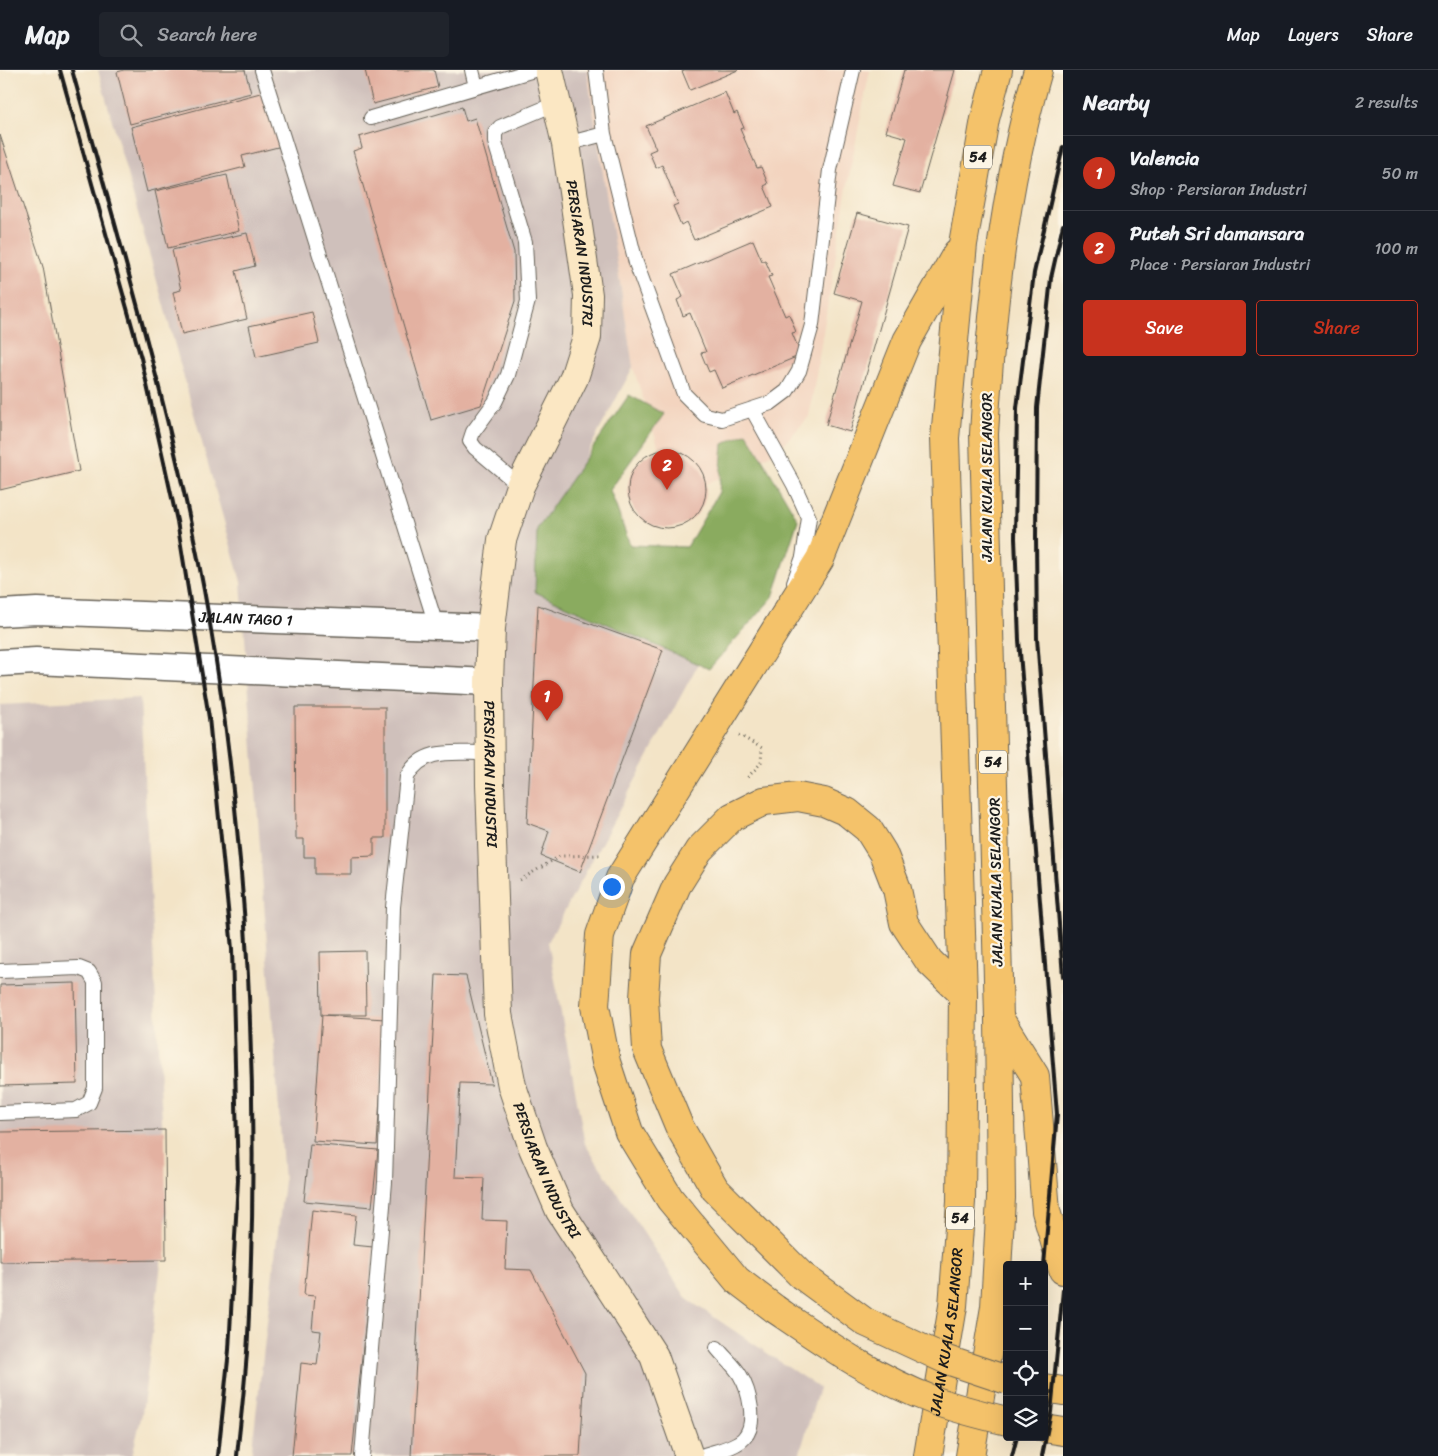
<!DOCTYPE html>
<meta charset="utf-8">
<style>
:root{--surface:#171b24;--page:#20242c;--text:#f1f3f6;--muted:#9ea1a6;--line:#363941;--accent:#c8321e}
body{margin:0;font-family:Sriracha,sans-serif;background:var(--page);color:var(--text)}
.controls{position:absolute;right:15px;bottom:15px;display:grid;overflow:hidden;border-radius:5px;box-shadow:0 5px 20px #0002}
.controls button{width:45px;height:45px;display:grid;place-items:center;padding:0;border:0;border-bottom:1px solid var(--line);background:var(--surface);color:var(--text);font:25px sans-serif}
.you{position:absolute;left:611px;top:816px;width:18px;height:18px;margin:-12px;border:4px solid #fff;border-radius:50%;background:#1a73e8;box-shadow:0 0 0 8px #1a73e833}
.badge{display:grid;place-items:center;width:32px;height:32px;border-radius:50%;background:var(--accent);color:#fff;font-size:16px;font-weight:700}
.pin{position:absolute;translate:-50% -41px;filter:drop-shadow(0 1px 2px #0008)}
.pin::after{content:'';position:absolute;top:26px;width:18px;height:15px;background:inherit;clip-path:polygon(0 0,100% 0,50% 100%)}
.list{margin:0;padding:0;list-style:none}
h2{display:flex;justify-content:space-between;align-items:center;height:65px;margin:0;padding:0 20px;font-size:21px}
h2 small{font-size:16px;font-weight:400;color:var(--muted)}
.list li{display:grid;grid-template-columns:32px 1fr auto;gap:15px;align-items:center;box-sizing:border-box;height:75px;padding:0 20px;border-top:1px solid var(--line)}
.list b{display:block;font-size:19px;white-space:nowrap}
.list p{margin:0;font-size:16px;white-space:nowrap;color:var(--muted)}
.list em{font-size:16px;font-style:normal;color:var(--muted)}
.actions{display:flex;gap:10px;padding:15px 20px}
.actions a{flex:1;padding:11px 0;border:1px solid var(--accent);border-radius:5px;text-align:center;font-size:18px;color:var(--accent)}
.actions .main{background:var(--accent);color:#fff}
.icon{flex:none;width:28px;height:28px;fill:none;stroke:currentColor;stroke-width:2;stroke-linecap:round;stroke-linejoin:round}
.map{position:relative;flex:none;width:1063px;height:1386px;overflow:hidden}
header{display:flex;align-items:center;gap:30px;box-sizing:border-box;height:70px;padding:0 25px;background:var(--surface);border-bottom:1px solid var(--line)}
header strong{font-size:24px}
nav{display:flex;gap:28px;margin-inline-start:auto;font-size:18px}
.search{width:350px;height:45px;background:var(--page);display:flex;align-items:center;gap:12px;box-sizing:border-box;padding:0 18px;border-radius:5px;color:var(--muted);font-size:19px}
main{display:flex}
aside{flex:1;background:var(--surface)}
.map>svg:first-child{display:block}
</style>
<header>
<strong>Map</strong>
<div class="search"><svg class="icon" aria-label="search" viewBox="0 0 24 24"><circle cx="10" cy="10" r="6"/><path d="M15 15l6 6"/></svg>Search here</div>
<nav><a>Map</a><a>Layers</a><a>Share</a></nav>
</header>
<main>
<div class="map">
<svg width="1063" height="1386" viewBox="0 0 1063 1386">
<rect width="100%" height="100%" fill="#fcf5e5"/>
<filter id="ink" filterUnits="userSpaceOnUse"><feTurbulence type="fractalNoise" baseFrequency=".02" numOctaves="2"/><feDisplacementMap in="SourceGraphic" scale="10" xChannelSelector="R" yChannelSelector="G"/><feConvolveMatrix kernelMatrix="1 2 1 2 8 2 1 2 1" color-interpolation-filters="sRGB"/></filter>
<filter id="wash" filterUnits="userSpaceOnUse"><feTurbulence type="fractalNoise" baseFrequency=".0096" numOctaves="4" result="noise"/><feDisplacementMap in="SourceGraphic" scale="20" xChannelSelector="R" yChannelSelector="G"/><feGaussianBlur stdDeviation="1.12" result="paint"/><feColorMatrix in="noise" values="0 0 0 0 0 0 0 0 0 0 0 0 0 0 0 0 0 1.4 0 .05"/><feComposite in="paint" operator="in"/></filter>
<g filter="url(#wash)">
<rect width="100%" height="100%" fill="#f3e4c7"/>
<!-- built -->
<path fill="#f3d4bf" d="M 587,0 L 870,0 L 848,111 L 809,347 L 776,382 L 675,428 L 633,297 Z"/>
<!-- industrial -->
<path fill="#cfc0bb" d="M 98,0 L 587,0 L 633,297 L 545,463 L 717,559 L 548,872 L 585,1074 L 687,1229 L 819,1318 L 799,1386 L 251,1386 L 284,1111 L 241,512 Z
M 140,628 L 167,1146 L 142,1344 L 132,1386 L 0,1386 L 0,635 Z"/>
<!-- forest -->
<path fill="#8aab5f" stroke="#53643e" d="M 629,325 L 664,344 L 610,420 L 630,475 L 687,477 L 719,422 L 723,374 L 747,363 L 798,450 L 773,527 L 709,599 L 535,522 L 537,459 Z"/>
<g id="blocks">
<!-- building -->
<path fill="#e3b1a1" d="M 124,0 L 245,0 L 251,23 L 130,54 L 117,2 Z
M 365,0 L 434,0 L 438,17 L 373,34 Z
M 684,0 L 738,0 L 690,20 L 682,1 Z
M 904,0 L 955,0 L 920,123 L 893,116 L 907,68 L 886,62 Z
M 268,21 L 282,76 L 242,86 L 245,97 L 147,122 L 131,57 Z
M 725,22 L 734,44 L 737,42 L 744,58 L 740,59 L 757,98 L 761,97 L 768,114 L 764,116 L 773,137 L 694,170 L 686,152 L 681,155 L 673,136 L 678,134 L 662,95 L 656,98 L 649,82 L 656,79 L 646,56 Z
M 462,37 L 466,51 L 475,48 L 514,182 L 515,231 L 481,335 L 431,350 L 353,81 L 362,78 L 359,67 Z
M 0,65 L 43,197 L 79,401 L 0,420 Z
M 227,105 L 239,161 L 168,178 L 155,121 Z
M 857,143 L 908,157 L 850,362 L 826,355 L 862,231 L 834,223 Z
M 247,163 L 255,196 L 236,201 L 247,249 L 182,264 L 173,222 L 181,220 L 172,180 Z
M 753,170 L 762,191 L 765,190 L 772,206 L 768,207 L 785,246 L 789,244 L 796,262 L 792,263 L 801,285 L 722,318 L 714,300 L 709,302 L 701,283 L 706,282 L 690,243 L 683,246 L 677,230 L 683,227 L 673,204 Z
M 312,242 L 319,273 L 256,287 L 249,256 Z
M628 419a39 39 0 1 1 78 0a39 39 0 1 1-78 0Z
M 538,535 L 663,580 L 580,802 L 541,786 L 549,761 L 527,753 Z
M 295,637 L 385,637 L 385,768 L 374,768 L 374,786 L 351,787 L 351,804 L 315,804 L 315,787 L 304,787 L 304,769 L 296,769 Z
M 365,881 L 366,945 L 321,945 L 320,882 Z
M 436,905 L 466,906 L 492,1014 L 460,1013 L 455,1107 L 484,1108 L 482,1150 L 507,1151 L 505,1199 L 531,1200 L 585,1303 L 580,1386 L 411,1386 Z
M 75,913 L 77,1014 L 0,1016 L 0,915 Z
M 322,945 L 385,949 L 377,1075 L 313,1071 Z
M 165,1060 L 166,1190 L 0,1192 L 0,1062 Z
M 310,1074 L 378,1080 L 372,1137 L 304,1131 Z
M 312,1140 L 356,1145 L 353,1175 L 373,1177 L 352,1386 L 292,1386 L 301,1293 L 317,1295 L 321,1261 L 312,1260 L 315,1226 L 304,1225 Z"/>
</g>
</g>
<g filter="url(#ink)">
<use href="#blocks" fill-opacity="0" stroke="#676258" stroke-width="1"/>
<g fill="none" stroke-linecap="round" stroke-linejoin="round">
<!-- lane casing -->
<g stroke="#676258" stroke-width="16">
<path id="lane" d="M 262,0 L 436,555
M 472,0 L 476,17
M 596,0 L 604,64 L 636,193 L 684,324 L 705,345 L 722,349 L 771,333 L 787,321 L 799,301 L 812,255 L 830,100 L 853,0
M 371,48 L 534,0
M 566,74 L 604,64
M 752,339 L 794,415 L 809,448 L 803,487 L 794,512
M 520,416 L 475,378 L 470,371 L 473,362 L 495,332 L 508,305 L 528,231 L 525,172 L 495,72 L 495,63 L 500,57 L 557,33
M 0,901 L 79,898 L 89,902 L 95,912 L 95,1018 L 89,1033 L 76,1040 L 0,1043
M 362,1386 L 385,1112 L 393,837 L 407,707 C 423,675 458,684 489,683
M 702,1386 C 715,1381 735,1378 744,1368 C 758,1353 749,1320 740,1305 C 734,1295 724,1287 717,1278"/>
</g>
<!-- street casing -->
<g stroke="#676258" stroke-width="29">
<g id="street">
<path id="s1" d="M 0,543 L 37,541 L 491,558"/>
<path d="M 0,593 L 36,591 L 489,612"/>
</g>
</g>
<!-- secondary casing -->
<g stroke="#676258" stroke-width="30">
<g id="secondary">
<path id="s2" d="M 549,0 L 566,74 L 582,183 L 588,225 L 587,267 L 574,308 L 520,416 L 502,470 L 491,558 L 489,612 L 490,714 L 498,944 L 512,1016 L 533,1078 L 560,1141 L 654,1286 L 689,1386"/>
</g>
</g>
<!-- highway casing -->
<g stroke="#676258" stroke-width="30">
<g id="highway">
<path d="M 999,948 L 1035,1006 L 1046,1141 L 1063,1200"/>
<path d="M 801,1205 L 715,1119 L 679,1056 L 647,979 L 644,928 L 647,884 L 677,815 L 699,780 L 732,747 L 764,731 L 798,727 L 824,732 L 847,742 L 868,759 L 883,783 L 897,819 L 904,853 L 929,891 L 963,924"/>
<path d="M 775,1239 L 737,1210 L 670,1129 L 629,1062 L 606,992 L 595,936 L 600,865 L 620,808 L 820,489 L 907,271 L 957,183"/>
<path d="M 1044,1318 L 1063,1321"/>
<path d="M 1044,1358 L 1063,1361"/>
<path id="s3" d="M 928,1386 L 953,1236 L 961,1132 L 963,924 L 945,368 L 963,174 L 985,49 L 998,0"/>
<path d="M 970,1386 L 995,1237 L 1001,1128 L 999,948 L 984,364 C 991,242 1004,118 1038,0"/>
</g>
</g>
<!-- path -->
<path stroke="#676258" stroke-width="3" stroke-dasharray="1 4" stroke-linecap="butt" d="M 739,665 L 762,678 L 761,693 L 746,709
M 520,810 L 560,786 L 602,785"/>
<!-- lane -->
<use href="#lane" stroke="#fff" stroke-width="14"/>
<!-- street -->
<use href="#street" stroke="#fff" stroke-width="26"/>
<!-- secondary -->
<use href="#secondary" stroke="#fbe7c3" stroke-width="28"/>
<!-- highway -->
<use href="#highway" stroke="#f4c26a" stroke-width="28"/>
<!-- rail -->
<path stroke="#1c1c1c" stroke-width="4" d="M 60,0 L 141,288 L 177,451 L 209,648 L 232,879 L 238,1110 L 229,1280 L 218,1386
M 72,0 C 122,181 177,362 209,548 C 249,781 260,1030 248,1266 C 246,1306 241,1346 237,1386
M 1063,155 L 1051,208 L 1037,338 L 1036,468 L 1037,568 L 1063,906
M 1044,1195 L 1057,1044 L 1019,570 L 1015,468 L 1017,338 L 1034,203 L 1063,77
M 1012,1386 L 1017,1367
M 1042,1386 L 1051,1342 L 1063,1220"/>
<!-- highway-bridge casing -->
<g stroke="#676258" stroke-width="30" stroke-linecap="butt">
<path id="highway-bridge" d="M 801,1205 L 865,1252 L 947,1290 L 1007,1310
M 775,1239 C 825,1273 876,1309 933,1330 C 957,1339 982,1345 1007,1351"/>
</g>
<!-- highway-bridge -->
<use href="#highway-bridge" stroke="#f4c26a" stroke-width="28"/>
</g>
</g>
<g text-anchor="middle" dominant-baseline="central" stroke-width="4.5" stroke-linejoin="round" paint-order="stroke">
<!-- shield labels -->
<g fill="#fcf5e5" stroke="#5f5d58" stroke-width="1">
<rect x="964" y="75.5" width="28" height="23" rx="4"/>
<rect x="979" y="680.5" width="28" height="23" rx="4"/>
<rect x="946" y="1136.5" width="28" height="23" rx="4"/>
</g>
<g font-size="14" font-weight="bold" fill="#1c1c1c">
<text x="978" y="87">54</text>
<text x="993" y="692">54</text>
<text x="960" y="1148">54</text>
</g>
<!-- street labels -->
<g font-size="15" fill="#1c1c1c" stroke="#fcf5e5">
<text stroke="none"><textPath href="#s2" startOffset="186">PERSIARAN INDUSTRI</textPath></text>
<text transform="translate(987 407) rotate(-90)">JALAN KUALA SELANGOR</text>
<text stroke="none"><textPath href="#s1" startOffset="246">JALAN TAGO 1</textPath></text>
<text stroke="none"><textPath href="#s2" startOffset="726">PERSIARAN INDUSTRI</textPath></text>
<text transform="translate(996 812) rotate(-91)">JALAN KUALA SELANGOR</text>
<text stroke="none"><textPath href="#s2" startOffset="1131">PERSIARAN INDUSTRI</textPath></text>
<text stroke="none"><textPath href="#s3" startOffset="126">JALAN KUALA SELANGOR</textPath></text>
</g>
</g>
</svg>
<div class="controls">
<button>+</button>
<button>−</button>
<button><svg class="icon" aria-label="locate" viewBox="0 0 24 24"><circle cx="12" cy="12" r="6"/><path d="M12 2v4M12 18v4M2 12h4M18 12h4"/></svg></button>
<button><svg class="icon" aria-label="layers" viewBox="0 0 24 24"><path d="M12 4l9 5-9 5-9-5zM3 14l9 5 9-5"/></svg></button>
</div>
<div class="you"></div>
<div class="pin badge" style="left:547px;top:651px">1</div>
<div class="pin badge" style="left:667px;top:420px">2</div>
</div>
<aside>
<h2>Nearby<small>2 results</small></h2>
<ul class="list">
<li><span class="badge">1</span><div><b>Valencia</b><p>Shop · Persiaran Industri</p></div><em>50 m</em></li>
<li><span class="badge">2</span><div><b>Puteh Sri damansara</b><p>Place · Persiaran Industri</p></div><em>100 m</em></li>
</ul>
<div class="actions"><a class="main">Save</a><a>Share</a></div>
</aside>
</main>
